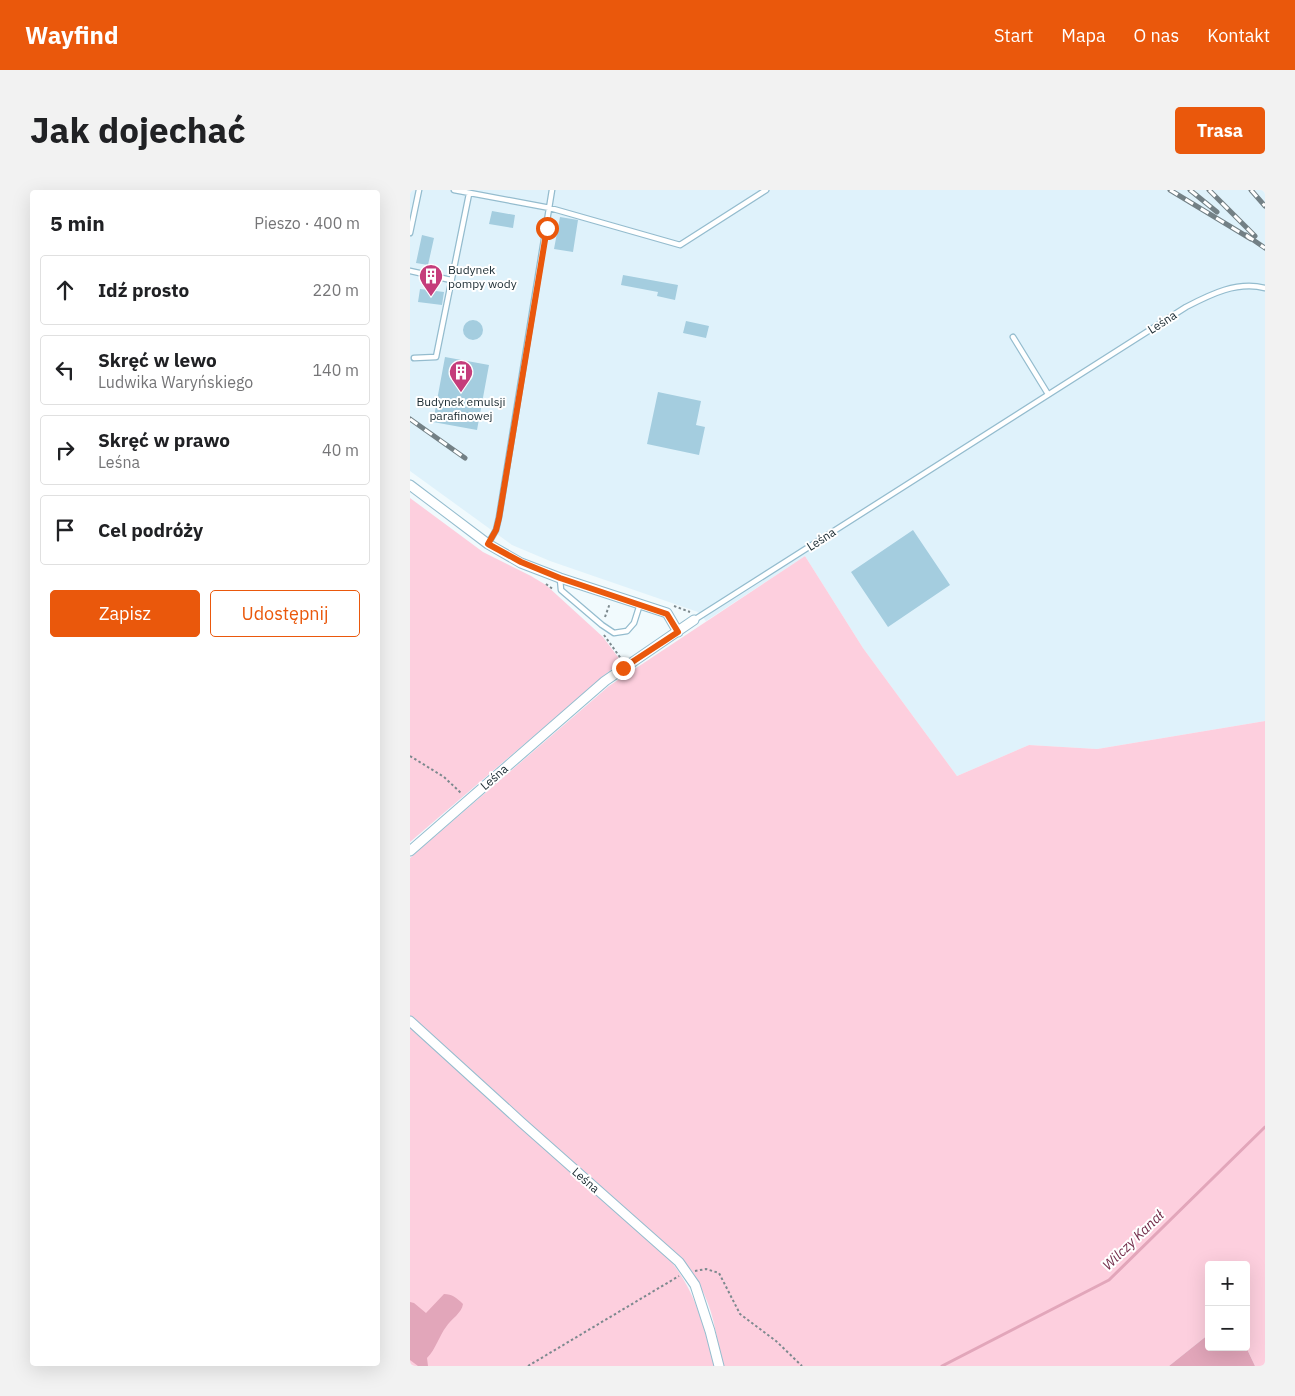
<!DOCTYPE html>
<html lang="pl">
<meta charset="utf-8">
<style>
:root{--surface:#fff;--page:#f2f2f2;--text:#202124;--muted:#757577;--line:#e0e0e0;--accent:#ea580c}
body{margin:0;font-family:"IBM Plex Sans",sans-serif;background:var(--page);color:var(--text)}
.controls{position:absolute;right:15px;bottom:15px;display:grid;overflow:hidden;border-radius:5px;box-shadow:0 5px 20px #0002}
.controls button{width:45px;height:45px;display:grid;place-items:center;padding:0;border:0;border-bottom:1px solid var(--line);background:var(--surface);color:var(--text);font:25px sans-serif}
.stop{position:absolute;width:15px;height:15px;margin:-11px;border:4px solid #ea580c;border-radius:50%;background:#fff}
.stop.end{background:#ea580c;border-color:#fff;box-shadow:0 1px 5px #0008}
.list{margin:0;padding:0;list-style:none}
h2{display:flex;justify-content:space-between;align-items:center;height:65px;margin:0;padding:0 20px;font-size:21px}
h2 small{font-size:16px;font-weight:400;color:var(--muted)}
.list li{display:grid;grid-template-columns:32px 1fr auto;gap:15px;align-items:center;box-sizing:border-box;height:70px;margin:0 10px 10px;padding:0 10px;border:1px solid var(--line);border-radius:5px}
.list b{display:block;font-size:19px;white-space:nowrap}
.list p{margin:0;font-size:16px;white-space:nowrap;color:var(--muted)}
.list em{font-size:16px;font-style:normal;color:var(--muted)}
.actions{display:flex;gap:10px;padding:15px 20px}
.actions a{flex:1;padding:11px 0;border:1px solid var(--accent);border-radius:5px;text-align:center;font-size:18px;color:var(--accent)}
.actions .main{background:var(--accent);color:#fff}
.icon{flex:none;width:28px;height:28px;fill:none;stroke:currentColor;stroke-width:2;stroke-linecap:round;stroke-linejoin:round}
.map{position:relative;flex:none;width:855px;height:1176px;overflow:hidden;border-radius:5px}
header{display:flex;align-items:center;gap:30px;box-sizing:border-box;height:70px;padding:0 25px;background:var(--accent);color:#fff}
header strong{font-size:24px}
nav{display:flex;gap:28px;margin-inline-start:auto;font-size:18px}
.intro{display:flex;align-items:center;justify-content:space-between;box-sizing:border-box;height:120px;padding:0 30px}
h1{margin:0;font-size:35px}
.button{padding:12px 22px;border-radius:5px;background:var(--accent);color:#fff;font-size:18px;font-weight:700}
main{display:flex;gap:30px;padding:0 30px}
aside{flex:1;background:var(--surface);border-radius:5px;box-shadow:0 5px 20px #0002}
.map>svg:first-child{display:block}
</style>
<header>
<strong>Wayfind</strong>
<nav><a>Start</a><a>Mapa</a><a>O nas</a><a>Kontakt</a></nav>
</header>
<div class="intro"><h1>Jak dojechać</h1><a class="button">Trasa</a></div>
<main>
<aside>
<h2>5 min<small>Pieszo · 400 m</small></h2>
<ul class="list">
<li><svg class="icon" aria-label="ahead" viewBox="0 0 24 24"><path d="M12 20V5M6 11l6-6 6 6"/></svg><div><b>Idź prosto</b></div><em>220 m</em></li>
<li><svg class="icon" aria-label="left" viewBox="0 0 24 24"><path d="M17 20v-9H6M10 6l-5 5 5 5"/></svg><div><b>Skręć w lewo</b><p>Ludwika Waryńskiego</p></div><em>140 m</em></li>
<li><svg class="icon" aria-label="right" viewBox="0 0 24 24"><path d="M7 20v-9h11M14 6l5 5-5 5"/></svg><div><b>Skręć w prawo</b><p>Leśna</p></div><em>40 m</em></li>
<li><svg class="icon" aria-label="arrive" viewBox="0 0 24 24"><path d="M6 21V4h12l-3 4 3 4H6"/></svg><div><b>Cel podróży</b></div></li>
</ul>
<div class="actions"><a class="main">Zapisz</a><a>Udostępnij</a></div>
</aside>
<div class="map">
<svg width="855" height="1176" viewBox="0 0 855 1176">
<rect width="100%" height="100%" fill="#f1fafd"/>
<!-- built -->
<path fill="#dff2fb" d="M 0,0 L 855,0 L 855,531 L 687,559 L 619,555 L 547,586 L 453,458 L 395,366 L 296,431 L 288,422 L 140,371 L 102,355 L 0,281 Z"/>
<!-- green -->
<path fill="#fdcfde" d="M 0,308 L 73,362 L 121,386 L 136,395 L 193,447 L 211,471 L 0,652 Z
M 395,366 L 453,458 L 547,586 L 619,555 L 687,559 L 855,531 L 855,1176 L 845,1176 L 836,1157 L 836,1075 L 799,1075 L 799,1144 L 759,1176 L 313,1176 C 307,1152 305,1127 294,1104 C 288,1091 279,1080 270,1069 L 0,827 L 0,668 L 199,496 Z
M 0,837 L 253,1062 C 284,1095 293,1133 304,1176 L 0,1176 Z"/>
<!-- water -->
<path fill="#e2a6ba" d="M 34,1104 C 42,1104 47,1108 53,1114 C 52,1123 41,1129 36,1137 C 29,1146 26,1159 17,1168 L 18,1176 L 8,1176 L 0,1170 L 0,1112 L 4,1113 L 16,1123 Z
M 799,1144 L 799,1157 L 836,1157 L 845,1176 L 759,1176 Z"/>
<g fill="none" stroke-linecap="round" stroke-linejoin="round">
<!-- stream -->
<path stroke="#e2a6ba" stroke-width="3" d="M 532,1176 L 699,1090 L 855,937"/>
</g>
<!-- building -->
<path fill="#a4cddf" d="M 82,21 L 105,25 L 103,38 L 79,34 Z
M 150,27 L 168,30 L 163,62 L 144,59 Z
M 12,45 L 24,48 L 18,75 L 6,73 Z
M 213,85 L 268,95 L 265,110 L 247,106 L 248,102 L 211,95 Z
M 10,99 L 34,102 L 32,115 L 8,112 Z
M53 140a10 10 0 1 1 20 0a10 10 0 1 1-20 0Z
M 276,131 L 299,136 L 296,148 L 273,143 Z
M 35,167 L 79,175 L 67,240 L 23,232 Z
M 248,202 L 291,211 L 286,235 L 295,237 L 289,265 L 237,254 Z
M 503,340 L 540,395 L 478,437 L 441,382 Z"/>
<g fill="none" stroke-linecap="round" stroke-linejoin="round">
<!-- service casing -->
<g stroke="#94bcce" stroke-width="7">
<path id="service" d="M 44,0 L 140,18 L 270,55 L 356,0
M 0,43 L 9,0
M 0,81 L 41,90
M 603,147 L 638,204
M 4,168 L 26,167 L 59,4
M 78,354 L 86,340 L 89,327 L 142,0
M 150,389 L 151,400 L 192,435 L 204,443 L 217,441 L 224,433 L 230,414
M 284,430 L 776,117 C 801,104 827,91 855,98"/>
</g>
<!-- minor casing -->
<g stroke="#94bcce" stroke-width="11">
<path id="minor" d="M 0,295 L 78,354 L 111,373 L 150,388 L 257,423 L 268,442
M 0,661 L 195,491 L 284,430
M 0,831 L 111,932 L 269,1072 L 285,1095 L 300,1141 L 309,1176"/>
</g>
<!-- path -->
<path stroke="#7c898e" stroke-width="2" stroke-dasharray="2.5 2.5" stroke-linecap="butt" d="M 136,394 L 144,400
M 264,416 L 280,422
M 195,427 L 200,413
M 194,445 L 212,470
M 0,566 L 34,587 L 51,603
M 285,1081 L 296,1079 L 309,1083 L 330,1124 L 366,1151 L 392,1176
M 118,1176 L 269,1086"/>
<!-- service -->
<use href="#service" stroke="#fff" stroke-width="4.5"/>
<!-- minor -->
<use href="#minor" stroke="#fff" stroke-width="9"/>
<!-- rail casing -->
<g stroke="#738085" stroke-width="5">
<path id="rail" d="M 760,0 L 841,49
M 780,0 L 807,22
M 799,0 L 845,46
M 841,0 L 855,16
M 836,45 L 855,58
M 0,229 L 55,268"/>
</g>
<!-- rail -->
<use href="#rail" stroke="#fff" stroke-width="3" stroke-dasharray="9" stroke-linecap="butt"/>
</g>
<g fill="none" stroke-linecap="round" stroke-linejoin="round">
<!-- route -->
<path stroke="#ea580c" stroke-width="6" d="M 137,38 L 89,328 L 86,340 L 78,354 L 111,372 L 150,388 L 257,424 L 268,442 L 213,478"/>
</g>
<!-- icons -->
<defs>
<g id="building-pin" transform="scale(1.25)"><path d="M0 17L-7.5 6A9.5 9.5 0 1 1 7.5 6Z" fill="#c53d7b" stroke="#fff"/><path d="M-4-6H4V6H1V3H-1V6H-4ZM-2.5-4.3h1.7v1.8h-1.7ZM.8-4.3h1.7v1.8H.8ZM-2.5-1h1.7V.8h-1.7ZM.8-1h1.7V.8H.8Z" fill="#fff"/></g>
</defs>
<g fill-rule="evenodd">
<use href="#building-pin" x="21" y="86"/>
<use href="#building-pin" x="51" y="182"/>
</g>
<g text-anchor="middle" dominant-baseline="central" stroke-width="4" stroke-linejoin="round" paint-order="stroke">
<!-- poi labels -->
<g font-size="12" fill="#1b2b32" stroke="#fff" text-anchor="start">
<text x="38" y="79">Budynek<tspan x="38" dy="14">pompy wody</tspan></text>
<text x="51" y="211" text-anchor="middle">Budynek emulsji<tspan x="51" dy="14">parafinowej</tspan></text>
</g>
<!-- street labels -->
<g font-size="12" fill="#1b2b32" stroke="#fff">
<text transform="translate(752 132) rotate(-33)">Leśna</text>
<text transform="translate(411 349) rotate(-33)">Leśna</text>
<text transform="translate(84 587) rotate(-41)">Leśna</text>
<text transform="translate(176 990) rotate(41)">Leśna</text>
</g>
<!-- water labels -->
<g font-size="14" font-style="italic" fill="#742e4b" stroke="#fff">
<text transform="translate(723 1050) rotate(-44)">Wilczy Kanał</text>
</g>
</g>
</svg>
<div class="controls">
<button>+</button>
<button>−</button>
</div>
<div class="stop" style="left:137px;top:38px"></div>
<div class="stop end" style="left:213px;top:478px"></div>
</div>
</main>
